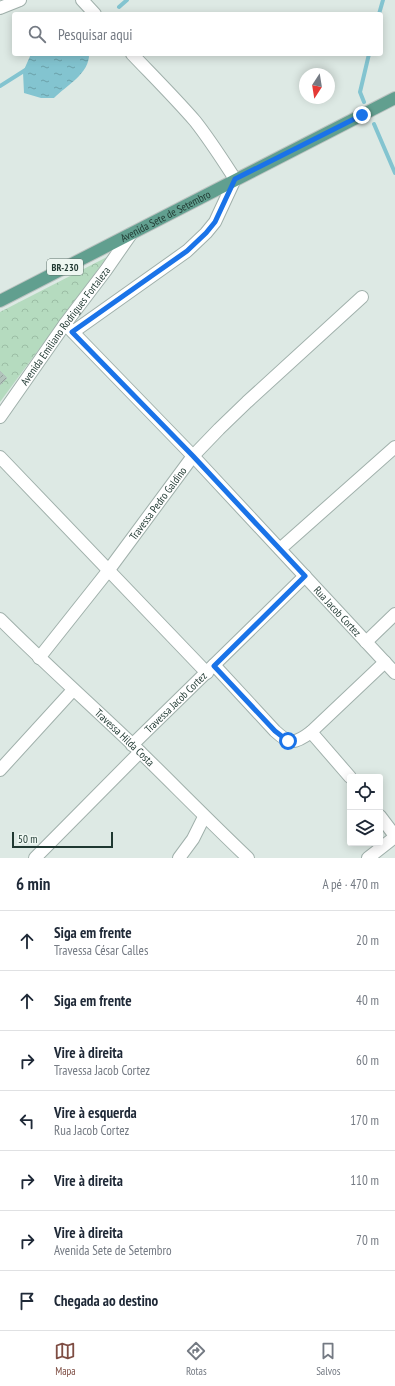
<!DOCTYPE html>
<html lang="pt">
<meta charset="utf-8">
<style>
:root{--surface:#fff;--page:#f2f2f3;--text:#1f2937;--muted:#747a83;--line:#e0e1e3;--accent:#7e4d43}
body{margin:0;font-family:"PT Sans Narrow",sans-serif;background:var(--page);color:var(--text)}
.controls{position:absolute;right:12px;bottom:12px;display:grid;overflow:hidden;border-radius:4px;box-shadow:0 2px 10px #0003}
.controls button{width:36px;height:36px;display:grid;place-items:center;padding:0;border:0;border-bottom:1px solid var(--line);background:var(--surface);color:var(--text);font:20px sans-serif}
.compass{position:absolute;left:299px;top:68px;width:36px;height:36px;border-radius:50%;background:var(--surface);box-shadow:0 2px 10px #0003;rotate:192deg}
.scale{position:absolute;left:12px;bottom:10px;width:101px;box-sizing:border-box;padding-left:4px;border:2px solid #1f3831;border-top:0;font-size:11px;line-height:14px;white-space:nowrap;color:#1f3831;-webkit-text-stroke:3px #edf6f1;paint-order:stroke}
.stop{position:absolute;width:12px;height:12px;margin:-9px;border:3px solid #1a73e8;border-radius:50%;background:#fff}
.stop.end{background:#1a73e8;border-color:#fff;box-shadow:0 1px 4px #0008}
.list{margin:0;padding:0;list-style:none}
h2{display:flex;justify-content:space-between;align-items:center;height:52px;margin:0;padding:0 16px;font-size:17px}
h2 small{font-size:13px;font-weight:400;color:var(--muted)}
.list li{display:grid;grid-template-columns:26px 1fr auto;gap:12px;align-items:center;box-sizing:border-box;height:60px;padding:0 16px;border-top:1px solid var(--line)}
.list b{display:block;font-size:15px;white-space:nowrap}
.list p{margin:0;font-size:13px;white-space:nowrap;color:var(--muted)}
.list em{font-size:13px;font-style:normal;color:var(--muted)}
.icon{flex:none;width:22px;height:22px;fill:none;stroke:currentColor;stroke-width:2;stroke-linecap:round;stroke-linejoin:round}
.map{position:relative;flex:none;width:395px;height:858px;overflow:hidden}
.search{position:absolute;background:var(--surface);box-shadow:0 2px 10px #0003;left:12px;right:12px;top:12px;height:44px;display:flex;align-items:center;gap:10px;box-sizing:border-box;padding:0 14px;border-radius:4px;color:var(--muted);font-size:15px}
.sheet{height:472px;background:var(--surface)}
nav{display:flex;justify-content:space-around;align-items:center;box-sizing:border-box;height:56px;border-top:1px solid var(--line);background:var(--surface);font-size:11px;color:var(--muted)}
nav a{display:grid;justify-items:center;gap:2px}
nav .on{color:var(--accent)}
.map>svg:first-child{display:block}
</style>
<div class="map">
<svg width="395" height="858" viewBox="0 0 395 858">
<defs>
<pattern id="park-crowns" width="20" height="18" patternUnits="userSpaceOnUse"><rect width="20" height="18" fill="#b5dbbf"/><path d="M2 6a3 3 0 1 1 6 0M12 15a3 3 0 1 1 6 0" fill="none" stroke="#9bbda5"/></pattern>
<pattern id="water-ripples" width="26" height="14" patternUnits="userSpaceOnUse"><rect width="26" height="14" fill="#83c4d0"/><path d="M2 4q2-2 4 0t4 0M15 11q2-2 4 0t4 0" fill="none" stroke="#6ba0a9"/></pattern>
<pattern id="building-hatch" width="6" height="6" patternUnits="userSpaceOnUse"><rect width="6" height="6" fill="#b2c4bc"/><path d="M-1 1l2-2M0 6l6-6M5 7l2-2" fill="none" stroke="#90a099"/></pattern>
</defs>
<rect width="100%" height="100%" fill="#dde9e4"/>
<!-- park -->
<path fill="url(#park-crowns)" d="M 107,257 L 0,402 L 0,312 Z"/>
<!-- water -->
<path fill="url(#water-ripples)" d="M 31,54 L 89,54 C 90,73 66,86 54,98 L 41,98 L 24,93 L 23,72 Z"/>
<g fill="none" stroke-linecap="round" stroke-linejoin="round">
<!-- stream -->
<path stroke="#83c4d0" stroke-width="4" d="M 119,7 L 127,0
M 379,14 L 383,0
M 0,86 L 27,69
M 364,102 L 360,92 L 369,54
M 374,124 L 395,173"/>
</g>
<!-- building -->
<path fill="url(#building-hatch)" stroke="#afc2ba" d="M 0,371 L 7,378 L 0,385 Z"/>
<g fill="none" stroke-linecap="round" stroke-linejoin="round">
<!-- minor casing -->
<g stroke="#a0b0ab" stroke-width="14">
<g id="minor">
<path d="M 82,0 L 95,14"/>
<path d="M 0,8 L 20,0"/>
<path id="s1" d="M 65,324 L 193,456 L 395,673"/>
<path d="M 73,332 L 187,251 L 206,233 L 215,222 L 235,179 C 222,159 210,140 195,121 C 175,98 153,76 132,54"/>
<path id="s2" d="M 0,417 L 65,324 L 106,270 L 131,234"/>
<path d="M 0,457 L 207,673"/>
<path d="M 280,549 L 395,447"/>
<path id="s3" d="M 0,619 C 43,662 89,703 133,745 C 171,782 209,821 248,858"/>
<path d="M 366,642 L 395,614"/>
<path id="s4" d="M 39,658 L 108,571 L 193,456 L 219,429 L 247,402 L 362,297"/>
<path d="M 214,665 L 275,731 C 290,745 295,744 311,732 L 385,662"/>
<path d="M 311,732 L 350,777"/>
<path id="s5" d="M 132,745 L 305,576"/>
<path d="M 0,770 L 73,690"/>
<path d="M 380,816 L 395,836"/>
<path d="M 35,858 L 140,752"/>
<path d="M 179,858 L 193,839 L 204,817"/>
<path d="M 368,858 L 395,837"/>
</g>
</g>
<!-- major casing -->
<g stroke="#bcc3c1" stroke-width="14">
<g id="major">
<path id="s6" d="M 0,301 L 395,98"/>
</g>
</g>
<!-- minor -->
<use href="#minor" stroke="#fff" stroke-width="12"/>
<!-- major -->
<use href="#major" stroke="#619f8f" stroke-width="12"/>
</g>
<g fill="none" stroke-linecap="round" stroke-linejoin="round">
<!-- route -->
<path stroke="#1a73e8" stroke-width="5" d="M 288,741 L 275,731 L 214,666 L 305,576 L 193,456 L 72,332 L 187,251 L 206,233 L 215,222 L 235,179 L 362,115"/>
</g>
<g text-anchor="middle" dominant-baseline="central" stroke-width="4" stroke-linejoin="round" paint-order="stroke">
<!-- shield labels -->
<rect fill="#edf6f1" stroke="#5d716b" stroke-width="1" x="47" y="259" width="36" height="16" rx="3"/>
<g font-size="10" font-weight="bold" fill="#1f3831">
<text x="65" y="267">BR-230</text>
</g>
<!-- street labels -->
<g font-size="11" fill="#1f3831" stroke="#edf6f1">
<text stroke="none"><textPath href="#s6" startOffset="186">Avenida Sete de Setembro</textPath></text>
<text stroke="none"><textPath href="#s2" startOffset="112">Avenida Emiliano Rodrigues Fortaleza</textPath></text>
<text stroke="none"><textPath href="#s4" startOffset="195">Travessa Pedro Galdino</textPath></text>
<text stroke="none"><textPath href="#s1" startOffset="396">Rua Jacob Cortez</textPath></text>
<text stroke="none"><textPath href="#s5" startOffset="61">Travessa Jacob Cortez</textPath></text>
<text stroke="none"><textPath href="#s3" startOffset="172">Travessa Hilda Costa</textPath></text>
</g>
</g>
</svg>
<div class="controls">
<button><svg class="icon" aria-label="locate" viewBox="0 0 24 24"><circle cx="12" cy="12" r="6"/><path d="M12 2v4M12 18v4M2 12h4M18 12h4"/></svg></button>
<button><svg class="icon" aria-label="layers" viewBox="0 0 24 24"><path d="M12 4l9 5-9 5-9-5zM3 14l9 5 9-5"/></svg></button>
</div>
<svg class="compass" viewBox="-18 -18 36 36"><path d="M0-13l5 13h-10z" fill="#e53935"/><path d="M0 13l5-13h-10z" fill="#747a83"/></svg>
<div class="scale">50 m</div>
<div class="stop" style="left:288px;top:741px"></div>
<div class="stop end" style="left:362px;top:115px"></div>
<div class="search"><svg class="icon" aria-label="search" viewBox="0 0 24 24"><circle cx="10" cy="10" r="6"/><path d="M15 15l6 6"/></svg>Pesquisar aqui</div>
</div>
<section class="sheet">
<h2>6 min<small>A pé · 470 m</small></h2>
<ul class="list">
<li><svg class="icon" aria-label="ahead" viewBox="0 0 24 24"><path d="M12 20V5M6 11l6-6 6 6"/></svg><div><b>Siga em frente</b><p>Travessa César Calles</p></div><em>20 m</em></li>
<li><svg class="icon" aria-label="ahead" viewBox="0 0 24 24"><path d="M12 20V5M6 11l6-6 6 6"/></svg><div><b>Siga em frente</b></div><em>40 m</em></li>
<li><svg class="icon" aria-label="right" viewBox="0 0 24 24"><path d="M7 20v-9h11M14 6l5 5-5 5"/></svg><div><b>Vire à direita</b><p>Travessa Jacob Cortez</p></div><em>60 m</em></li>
<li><svg class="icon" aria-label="left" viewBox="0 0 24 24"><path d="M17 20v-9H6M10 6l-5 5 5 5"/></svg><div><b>Vire à esquerda</b><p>Rua Jacob Cortez</p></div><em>170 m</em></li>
<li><svg class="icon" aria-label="right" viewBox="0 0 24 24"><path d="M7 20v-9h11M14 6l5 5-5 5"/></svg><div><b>Vire à direita</b></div><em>110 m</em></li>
<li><svg class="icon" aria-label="right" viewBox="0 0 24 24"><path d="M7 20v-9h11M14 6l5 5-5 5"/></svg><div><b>Vire à direita</b><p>Avenida Sete de Setembro</p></div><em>70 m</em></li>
<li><svg class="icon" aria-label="arrive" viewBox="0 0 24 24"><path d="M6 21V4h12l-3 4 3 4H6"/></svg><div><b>Chegada ao destino</b></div></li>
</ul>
</section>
<nav>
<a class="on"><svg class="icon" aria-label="map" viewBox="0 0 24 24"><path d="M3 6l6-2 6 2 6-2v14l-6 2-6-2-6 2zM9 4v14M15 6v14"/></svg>Mapa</a>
<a><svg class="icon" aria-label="directions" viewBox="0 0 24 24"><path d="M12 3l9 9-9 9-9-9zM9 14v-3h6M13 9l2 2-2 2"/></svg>Rotas</a>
<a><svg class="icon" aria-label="saved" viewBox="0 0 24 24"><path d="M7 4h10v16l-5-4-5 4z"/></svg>Salvos</a>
</nav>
